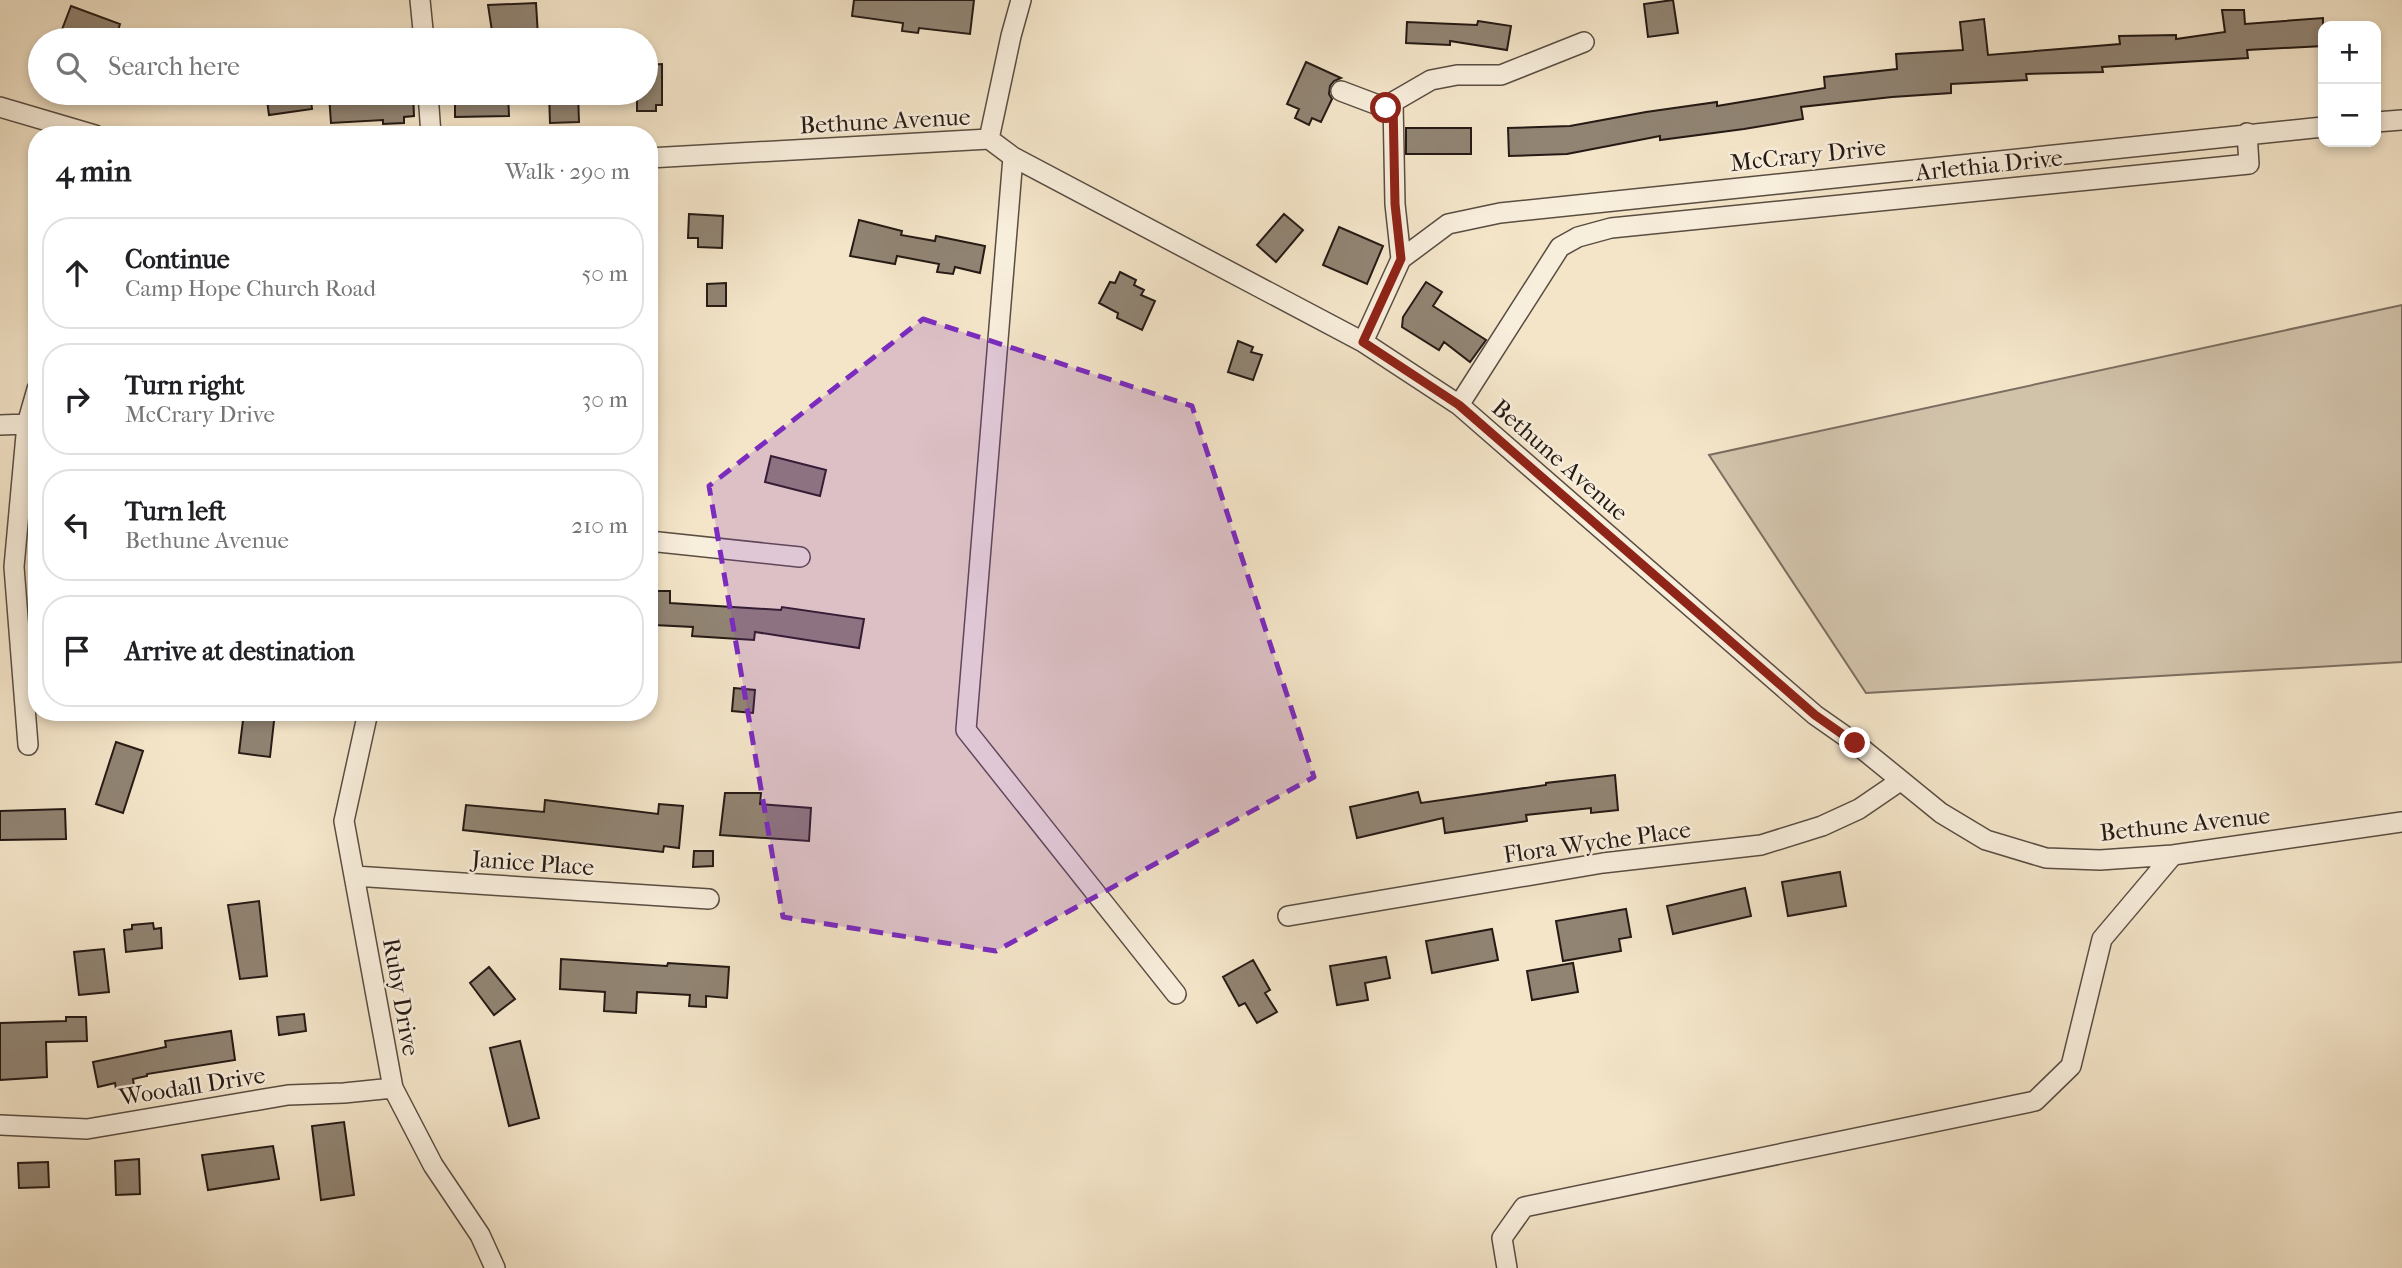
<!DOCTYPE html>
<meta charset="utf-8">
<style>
:root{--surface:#fff;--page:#f6f6f6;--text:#202124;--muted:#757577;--line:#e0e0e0}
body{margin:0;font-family:"IM FELL French Canon",serif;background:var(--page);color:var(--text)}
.controls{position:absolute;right:21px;top:21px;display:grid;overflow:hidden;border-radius:14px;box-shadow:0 4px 10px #0003}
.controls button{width:63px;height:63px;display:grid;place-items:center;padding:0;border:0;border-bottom:2px solid var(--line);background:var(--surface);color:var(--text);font:35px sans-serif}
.stop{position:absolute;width:21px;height:21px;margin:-16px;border:5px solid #8f2418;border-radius:50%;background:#fff}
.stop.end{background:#8f2418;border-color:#fff;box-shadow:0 2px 7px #0008}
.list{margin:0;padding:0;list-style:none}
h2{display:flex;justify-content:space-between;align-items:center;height:91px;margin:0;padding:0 28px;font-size:30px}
h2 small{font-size:23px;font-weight:400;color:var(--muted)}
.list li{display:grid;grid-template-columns:46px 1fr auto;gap:21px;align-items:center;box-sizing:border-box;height:112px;margin:0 14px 14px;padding:0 14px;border:2px solid var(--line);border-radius:28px}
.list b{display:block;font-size:26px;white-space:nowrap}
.list p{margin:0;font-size:23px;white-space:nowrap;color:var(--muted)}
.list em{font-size:23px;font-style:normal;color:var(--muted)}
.icon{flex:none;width:38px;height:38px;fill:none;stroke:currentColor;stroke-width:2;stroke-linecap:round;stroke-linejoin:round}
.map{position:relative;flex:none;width:2402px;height:1268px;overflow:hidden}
.search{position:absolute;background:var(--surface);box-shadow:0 4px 10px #0003;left:28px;top:28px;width:630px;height:77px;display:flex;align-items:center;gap:18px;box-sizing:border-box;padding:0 24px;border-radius:38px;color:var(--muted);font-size:26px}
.panel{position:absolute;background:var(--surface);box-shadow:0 4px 10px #0003;left:28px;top:126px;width:630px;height:595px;border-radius:28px}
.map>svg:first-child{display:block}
</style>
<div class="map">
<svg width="2402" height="1268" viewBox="0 0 2402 1268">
<rect width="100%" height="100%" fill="#f4e5c9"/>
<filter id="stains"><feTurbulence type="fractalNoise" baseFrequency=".00286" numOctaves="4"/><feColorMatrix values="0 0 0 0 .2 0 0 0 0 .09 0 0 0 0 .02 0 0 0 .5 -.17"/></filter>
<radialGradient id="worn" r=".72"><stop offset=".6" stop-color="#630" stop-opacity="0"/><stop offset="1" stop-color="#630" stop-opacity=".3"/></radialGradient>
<!-- green -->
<path fill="#d1c2aa" stroke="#7b6e60" stroke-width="2" d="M 2402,305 L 2402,662 L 1866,693 L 1709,455 Z"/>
<!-- building -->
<path fill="#918473" stroke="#251a15" stroke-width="2" d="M 854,0 L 974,0 L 970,34 L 919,28 L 918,33 L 902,31 L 903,23 L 852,16 Z
M 1673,0 L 1678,33 L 1648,37 L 1644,4 Z
M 536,3 L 538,36 L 493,38 L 488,5 Z
M 71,6 L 120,24 L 115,40 L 58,40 Z
M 2222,10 L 2244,10 L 2245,24 L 2323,18 L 2323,46 L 2247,50 L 2248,58 L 2102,67 L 2103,72 L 2026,74 L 2027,80 L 1951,84 L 1951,93 L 1892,97 L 1801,107 L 1803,119 L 1744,129 L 1660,140 L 1660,136 L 1567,154 L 1509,156 L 1508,128 L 1570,126 L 1646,112 L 1717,102 L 1717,106 L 1825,88 L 1824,77 L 1897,69 L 1896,54 L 1963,50 L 1960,22 L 1984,19 L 1988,55 L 2120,44 L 2119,36 L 2176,35 L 2176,39 L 2225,32 Z
M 1478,21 L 1511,26 L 1507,50 L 1450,41 L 1450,45 L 1406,43 L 1407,22 L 1477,25 Z
M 1306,62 L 1341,78 L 1334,81 L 1330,86 L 1329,94 L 1332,99 L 1321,122 L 1312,118 L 1309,125 L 1295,118 L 1299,109 L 1287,104 Z
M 662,64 L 662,105 L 656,105 L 656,111 L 637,111 L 637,93 L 646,93 L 646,65 Z
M 266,93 L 310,93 L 312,109 L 269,115 Z
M 373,93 L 413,93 L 414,116 L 404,117 L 404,123 L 383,124 L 383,120 L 331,123 L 329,95 Z
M 455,93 L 508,93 L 509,116 L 455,117 Z
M 549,93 L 578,93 L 579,122 L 550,123 Z
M 1406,128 L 1471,128 L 1471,154 L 1406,154 Z
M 689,214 L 723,216 L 722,248 L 698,247 L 698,238 L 688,238 Z
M 1284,214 L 1303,230 L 1276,262 L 1257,245 Z
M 859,220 L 902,231 L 901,235 L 935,241 L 936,236 L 985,246 L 980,273 L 955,267 L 953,274 L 937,272 L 939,264 L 897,256 L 895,264 L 850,256 Z
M 1339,227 L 1383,246 L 1367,284 L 1323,265 Z
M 1120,272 L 1136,280 L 1134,285 L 1144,290 L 1141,295 L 1155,301 L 1142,330 L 1117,318 L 1118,313 L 1099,303 L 1110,282 L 1115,283 Z
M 1426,282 L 1442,292 L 1433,306 L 1486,340 L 1470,362 L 1444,342 L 1439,350 L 1402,327 L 1403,317 Z
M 726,283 L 726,306 L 707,306 L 707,284 Z
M 1238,341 L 1253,347 L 1251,352 L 1262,355 L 1253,380 L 1228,372 Z
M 771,456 L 826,470 L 820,496 L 765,482 Z
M 649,591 L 670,591 L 670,603 L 781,610 L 782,607 L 864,619 L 859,648 L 755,632 L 754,640 L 692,636 L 693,627 L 654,625 L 654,618 L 649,618 Z
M 734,688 L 755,690 L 753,713 L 732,711 Z
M 244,712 L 275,712 L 270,757 L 239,753 Z
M 116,742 L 143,751 L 123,813 L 96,804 Z
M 1615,775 L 1618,810 L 1591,813 L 1591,808 L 1526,815 L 1527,821 L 1445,833 L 1443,818 L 1357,838 L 1350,807 L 1418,792 L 1421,803 L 1546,785 L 1546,783 Z
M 725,793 L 761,793 L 760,804 L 811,808 L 809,841 L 720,835 Z
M 545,800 L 658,814 L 659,804 L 683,806 L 679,848 L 664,846 L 663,852 L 463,830 L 466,805 L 544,812 Z
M 65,809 L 66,839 L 0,840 L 0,811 Z
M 694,851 L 713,851 L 713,866 L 693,867 Z
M 1840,872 L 1846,906 L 1788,916 L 1782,882 Z
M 1745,888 L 1751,916 L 1673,934 L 1667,906 Z
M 259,901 L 267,976 L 240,979 L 228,905 Z
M 1626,909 L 1631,937 L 1619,939 L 1621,951 L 1563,961 L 1556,921 Z
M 153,923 L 154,929 L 161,928 L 162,948 L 126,952 L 124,930 L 132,929 L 132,925 Z
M 1492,929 L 1498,960 L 1432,973 L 1426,941 Z
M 104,949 L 109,992 L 79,995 L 74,952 Z
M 1386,957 L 1390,978 L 1365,983 L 1368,1000 L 1337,1005 L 1330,966 Z
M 561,959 L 667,966 L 668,963 L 729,967 L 727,998 L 706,996 L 706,1007 L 689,1006 L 690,995 L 637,992 L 636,1013 L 604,1011 L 605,992 L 560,989 Z
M 1253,960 L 1270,990 L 1265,993 L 1277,1012 L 1257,1023 L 1245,1003 L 1239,1006 L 1223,977 Z
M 1573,963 L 1578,992 L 1532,1000 L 1527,971 Z
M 489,967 L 515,999 L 494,1015 L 470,983 Z
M 304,1014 L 306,1031 L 279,1035 L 277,1017 Z
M 66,1017 L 86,1017 L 87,1041 L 46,1042 L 47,1077 L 0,1080 L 0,1023 L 66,1021 Z
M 231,1031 L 235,1060 L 147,1074 L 147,1076 L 133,1079 L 134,1086 L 116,1089 L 115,1083 L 98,1087 L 93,1062 L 166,1047 L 165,1041 Z
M 520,1041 L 539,1118 L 509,1126 L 490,1048 Z
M 344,1122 L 354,1195 L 321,1200 L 312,1126 Z
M 273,1146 L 279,1179 L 208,1190 L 202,1155 Z
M 139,1159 L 140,1194 L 116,1195 L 115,1161 Z
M 48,1162 L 49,1187 L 19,1188 L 18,1163 Z"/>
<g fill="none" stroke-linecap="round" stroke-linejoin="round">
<!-- street casing -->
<g stroke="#594d42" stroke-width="22">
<path id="street" d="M 420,0 L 424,40
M 1341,91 L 1386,108 L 1393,102
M 428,93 L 431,135
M 0,107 L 95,135
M 2376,122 L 2402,120
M 989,139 L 1011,36 L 1021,0
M 1013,157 L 966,730 L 1176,994
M 649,158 L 989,139 L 1013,157 L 1363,342 L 1459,405 L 1815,715 L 1855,743 L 1941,813 L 1986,840 L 2046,858 L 2100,860 L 2173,855 L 2402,822
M 1401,259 L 1395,204 L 1393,102 L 1431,80 L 1457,75 L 1501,75 L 1584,42
M 1363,342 L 1401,259 L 1448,224 L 1500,213 L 2323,127
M 1459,405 L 1560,247 L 1578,237 L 1611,228 L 2249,164 L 2247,133
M 0,425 L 27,424
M 649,541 L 800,557
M 368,712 L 344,821 L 393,1088 L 433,1165 L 480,1235 L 495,1268
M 28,745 L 14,567 L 27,424 L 37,389
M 354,876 L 709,899
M 1288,916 L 1603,863 L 1761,845 L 1822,826 L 1859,809 L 1900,781
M 0,1125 L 87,1129 L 288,1095 L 344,1093 L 393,1088
M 1507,1268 L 1502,1238 L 1524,1207 L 2035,1101 L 2071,1066 L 2102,939 L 2173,855"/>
</g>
<!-- street -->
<use href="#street" stroke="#f8eedc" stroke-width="19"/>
</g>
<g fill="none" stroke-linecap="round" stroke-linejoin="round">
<!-- route -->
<path stroke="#8f2418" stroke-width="9" d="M 1386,108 L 1393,102 L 1395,204 L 1401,259 L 1363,342 L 1459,405 L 1815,715 L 1855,743"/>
</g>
<!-- marked area -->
<path fill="#7b2cbf" fill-opacity="0.2" stroke="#7b2cbf" stroke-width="5" stroke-dasharray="14 9" stroke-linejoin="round" d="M 923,319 L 1192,406 L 1314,777 L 996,951 L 783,917 L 709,486 Z"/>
<g text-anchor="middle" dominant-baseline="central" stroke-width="5" stroke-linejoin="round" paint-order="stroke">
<!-- street labels -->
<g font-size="24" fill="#251a15" stroke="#f8eedc">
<text transform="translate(885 121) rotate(-3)">Bethune Avenue</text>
<text transform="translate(1808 155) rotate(-6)">McCrary Drive</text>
<text transform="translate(1989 165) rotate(-6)">Arlethia Drive</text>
<text transform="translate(1560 460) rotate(41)">Bethune Avenue</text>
<text transform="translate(2185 824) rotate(-6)">Bethune Avenue</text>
<text transform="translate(1597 842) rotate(-8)">Flora Wyche Place</text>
<text transform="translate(533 863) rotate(4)">Janice Place</text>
<text transform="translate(401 997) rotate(80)">Ruby Drive</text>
<text transform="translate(192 1086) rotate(-9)">Woodall Drive</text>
</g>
</g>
<rect width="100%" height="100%" filter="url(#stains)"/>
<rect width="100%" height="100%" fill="url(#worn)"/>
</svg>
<div class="controls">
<button>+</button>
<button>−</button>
</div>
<div class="stop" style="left:1386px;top:108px"></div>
<div class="stop end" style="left:1855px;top:743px"></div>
<div class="search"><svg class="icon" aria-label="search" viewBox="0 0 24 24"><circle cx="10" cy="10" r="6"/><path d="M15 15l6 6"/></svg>Search here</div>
<section class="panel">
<h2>4 min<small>Walk · 290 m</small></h2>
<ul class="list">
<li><svg class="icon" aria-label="ahead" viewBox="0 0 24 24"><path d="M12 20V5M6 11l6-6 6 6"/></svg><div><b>Continue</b><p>Camp Hope Church Road</p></div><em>50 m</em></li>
<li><svg class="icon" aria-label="right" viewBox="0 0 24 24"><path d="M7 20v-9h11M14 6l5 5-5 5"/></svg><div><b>Turn right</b><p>McCrary Drive</p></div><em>30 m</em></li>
<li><svg class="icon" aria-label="left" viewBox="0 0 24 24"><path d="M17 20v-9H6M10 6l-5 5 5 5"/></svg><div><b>Turn left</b><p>Bethune Avenue</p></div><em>210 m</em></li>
<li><svg class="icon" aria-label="arrive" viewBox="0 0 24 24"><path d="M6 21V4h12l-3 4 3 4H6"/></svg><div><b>Arrive at destination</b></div></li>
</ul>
</section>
</div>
